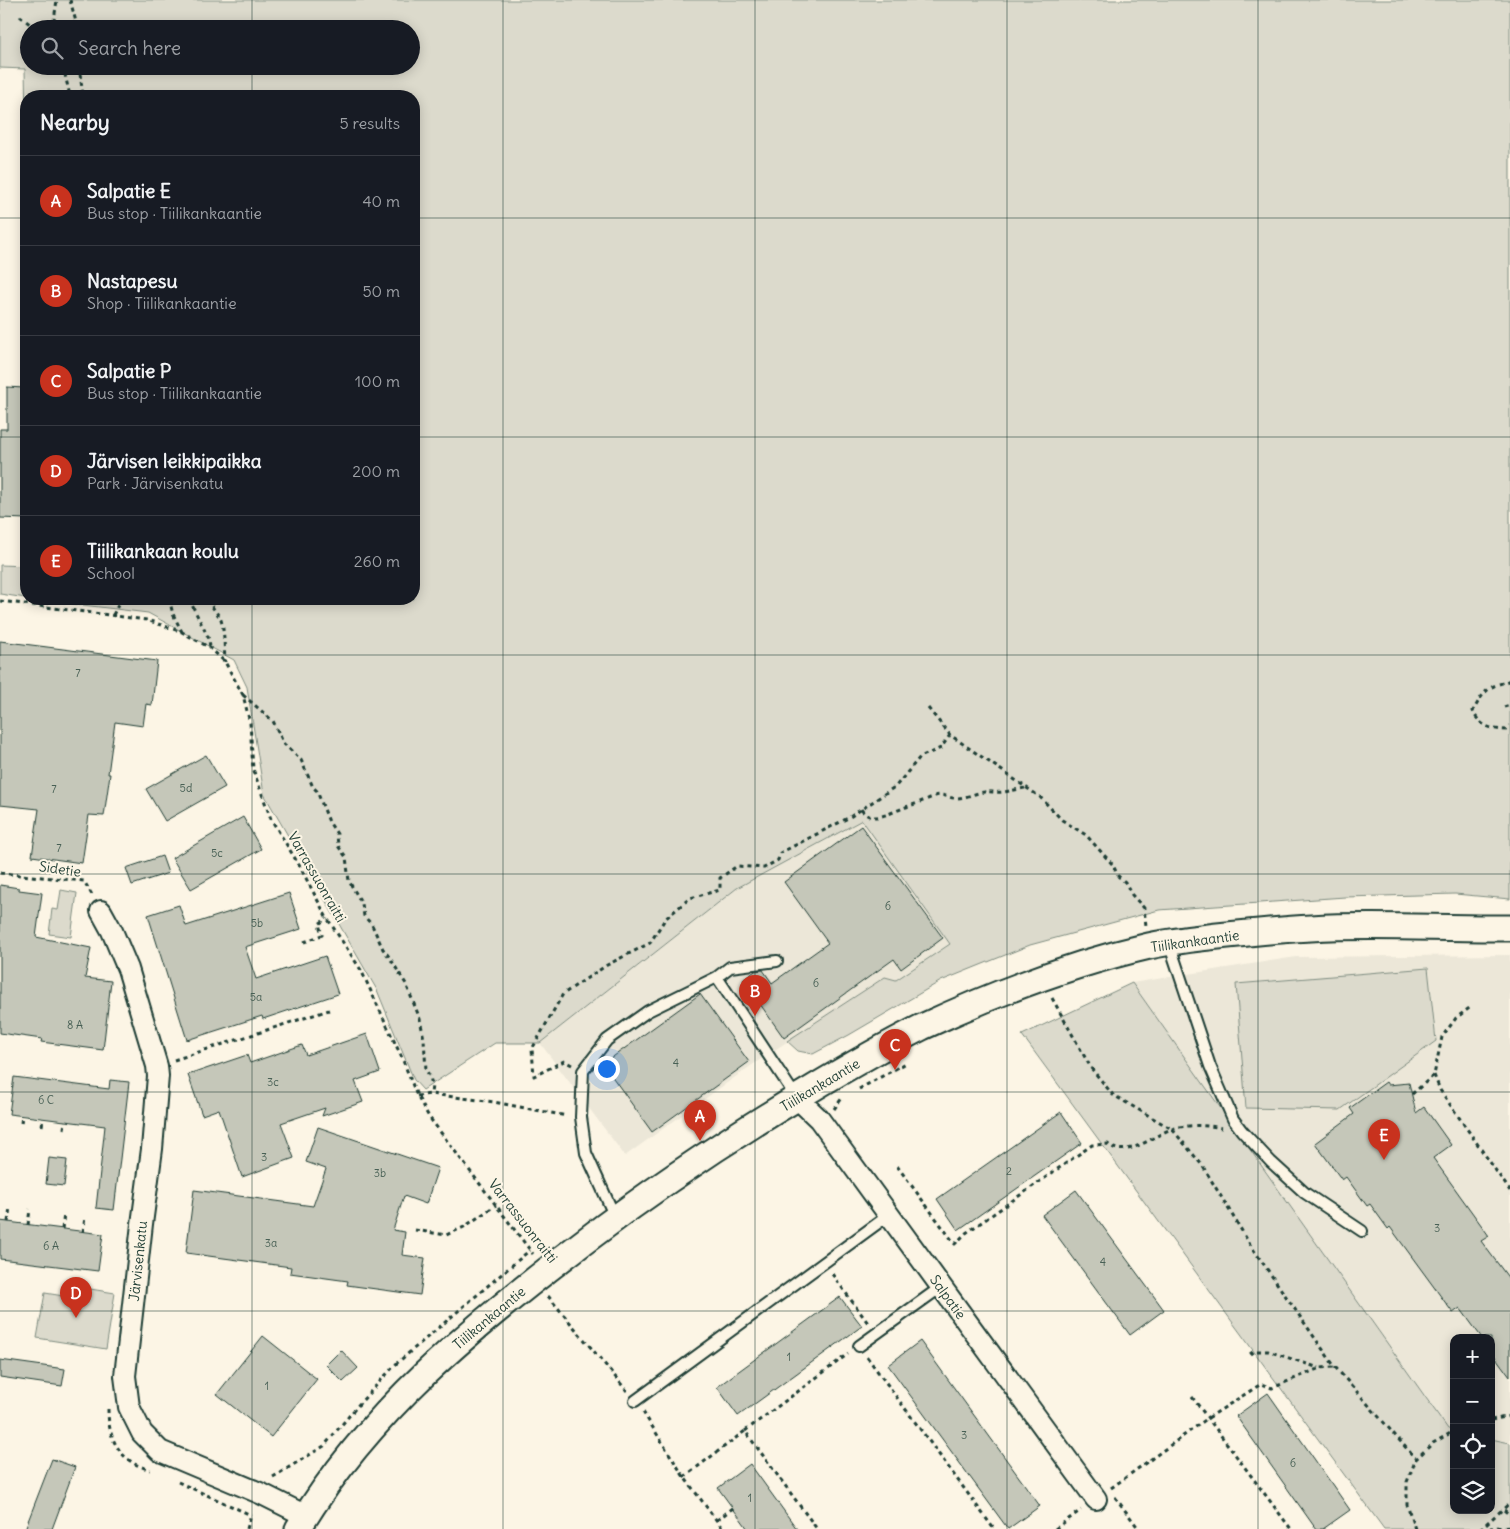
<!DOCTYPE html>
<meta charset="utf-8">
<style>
:root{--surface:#171b24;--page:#242831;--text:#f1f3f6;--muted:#9ea1a6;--line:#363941;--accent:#c8321e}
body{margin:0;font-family:Delius,sans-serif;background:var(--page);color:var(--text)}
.controls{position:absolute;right:15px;bottom:15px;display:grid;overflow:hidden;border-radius:10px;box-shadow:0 2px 12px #0003}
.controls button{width:45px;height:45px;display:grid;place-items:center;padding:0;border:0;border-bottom:1px solid var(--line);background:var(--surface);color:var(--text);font:25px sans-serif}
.you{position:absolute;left:606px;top:1068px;width:18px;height:18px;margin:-12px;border:4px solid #fff;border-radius:50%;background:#1a73e8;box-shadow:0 0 0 8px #1a73e833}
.badge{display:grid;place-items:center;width:32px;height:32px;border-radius:50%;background:var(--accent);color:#fff;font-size:16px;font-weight:700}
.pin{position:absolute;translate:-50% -41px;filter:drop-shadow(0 1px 2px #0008)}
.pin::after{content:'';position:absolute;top:26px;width:18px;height:15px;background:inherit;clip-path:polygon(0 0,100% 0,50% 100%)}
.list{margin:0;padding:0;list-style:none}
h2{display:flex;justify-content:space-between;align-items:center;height:65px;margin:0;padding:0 20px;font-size:21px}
h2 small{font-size:16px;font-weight:400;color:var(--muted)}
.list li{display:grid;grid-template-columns:32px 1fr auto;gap:15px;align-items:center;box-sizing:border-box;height:90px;padding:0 20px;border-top:1px solid var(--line)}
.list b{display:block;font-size:19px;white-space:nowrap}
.list p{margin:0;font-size:16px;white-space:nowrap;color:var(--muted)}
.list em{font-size:16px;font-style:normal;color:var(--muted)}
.icon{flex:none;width:28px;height:28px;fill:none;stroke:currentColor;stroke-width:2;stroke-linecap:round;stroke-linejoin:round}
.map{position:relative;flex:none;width:1510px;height:1529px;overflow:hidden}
.search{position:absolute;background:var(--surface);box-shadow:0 2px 12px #0003;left:20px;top:20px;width:400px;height:55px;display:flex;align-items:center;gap:12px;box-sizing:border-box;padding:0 18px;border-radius:28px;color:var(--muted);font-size:19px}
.panel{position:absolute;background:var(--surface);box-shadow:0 2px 12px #0003;left:20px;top:90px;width:400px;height:515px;border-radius:20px}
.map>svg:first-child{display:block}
</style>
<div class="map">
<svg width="1510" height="1529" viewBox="0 0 1510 1529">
<rect width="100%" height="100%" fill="#fcf5e5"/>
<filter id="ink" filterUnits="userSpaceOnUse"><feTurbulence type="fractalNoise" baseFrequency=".02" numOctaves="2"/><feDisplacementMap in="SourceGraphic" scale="10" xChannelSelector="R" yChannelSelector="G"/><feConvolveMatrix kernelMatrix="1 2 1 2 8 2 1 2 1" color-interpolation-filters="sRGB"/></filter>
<g filter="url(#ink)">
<!-- built -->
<path fill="#ece7d8" d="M 862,820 L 950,944 L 896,980 L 885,977 L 752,1065 L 625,1156 L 540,1043 L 737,888 Z
M 1510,955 L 1510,1443 L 1491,1439 L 1491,1338 L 1454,1338 L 1454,1430 L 1448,1429 L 1132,983 L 1296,957 Z"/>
<!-- green -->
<path fill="#dcdacc" stroke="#7e8c80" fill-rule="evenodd" d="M 0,0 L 1510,0 L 1510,899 L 1455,894 L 1345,897 L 1159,910 L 1030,945 L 941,981 L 849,1035 L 813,1054 L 798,1051 L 787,1041 L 885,977 L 896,980 L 950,944 L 862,820 L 737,888 L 540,1043 L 495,1043 L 423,1090 L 414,1080 L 377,990 L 264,794 L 247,687 L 234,660 L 148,613 L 34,599 L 414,599 L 414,96 L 26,96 L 26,120 L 25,69 L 0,68 ZM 29,29 L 411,29 L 411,66 L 29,66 Z
M 0,565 L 26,566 L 26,598 L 0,594 Z
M 61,890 L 77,893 L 71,937 L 49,934 L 52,909 L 58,910 Z
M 1428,968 L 1436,1041 L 1340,1110 L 1246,1108 L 1236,984 Z
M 1132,983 L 1448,1429 L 1454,1430 L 1454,1510 L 1491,1510 L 1491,1439 L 1510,1443 L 1510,1529 L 1384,1529 L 1022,1035 Z
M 84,1288 L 115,1293 L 106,1349 L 37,1338 L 45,1293 L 82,1299 Z"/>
<!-- building -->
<path fill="#c5c7b9" stroke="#1f3d34" d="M 7,387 L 24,388 L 23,407 L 26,407 L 26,519 L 0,518 L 0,429 L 7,429 Z
M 0,641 L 157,661 L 152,705 L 146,704 L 143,726 L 115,722 L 108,774 L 110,774 L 104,816 L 89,815 L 82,863 L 32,856 L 39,809 L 0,805 Z
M 206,755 L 225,787 L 165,821 L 146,789 Z
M 243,817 L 261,849 L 191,889 L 172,858 Z
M 861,826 L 943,938 L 901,969 L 894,959 L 784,1038 L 743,980 L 755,971 L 763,970 L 772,983 L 828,943 L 784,882 Z
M 162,856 L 168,873 L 132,885 L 126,868 Z
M 0,885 L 19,888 L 19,890 L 42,893 L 36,937 L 91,948 L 85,978 L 111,981 L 103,1050 L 41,1042 L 42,1039 L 0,1033 Z
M 289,893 L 301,929 L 245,947 L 256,979 L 325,956 L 338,994 L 263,1019 L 262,1016 L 187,1040 L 148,915 L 179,905 L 186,926 Z
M 700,994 L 749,1062 L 652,1132 L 603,1064 Z
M 367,1034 L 380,1072 L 355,1081 L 363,1102 L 322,1116 L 325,1108 L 281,1123 L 294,1158 L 242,1177 L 219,1109 L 202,1115 L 188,1075 L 247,1055 L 250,1063 L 302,1045 L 306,1055 Z
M 14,1077 L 109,1089 L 110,1080 L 129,1082 L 114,1210 L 96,1208 L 105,1126 L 9,1114 Z
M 1386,1082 L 1388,1085 L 1409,1083 L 1416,1113 L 1424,1107 L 1451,1145 L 1433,1158 L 1489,1236 L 1481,1241 L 1510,1280 L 1510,1377 L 1491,1351 L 1491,1338 L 1482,1338 L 1460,1308 L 1453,1313 L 1390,1227 L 1388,1229 L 1370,1204 L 1367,1206 L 1346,1177 L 1342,1180 L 1315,1143 L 1354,1114 L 1350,1108 Z
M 1061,1112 L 1082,1143 L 958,1230 L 937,1199 Z
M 318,1127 L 438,1168 L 426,1204 L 404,1196 L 393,1230 L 405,1232 L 402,1255 L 425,1258 L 420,1295 L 347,1285 L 348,1281 L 290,1273 L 291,1267 L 186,1253 L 194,1190 L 313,1206 L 326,1169 L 306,1162 Z
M 49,1158 L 67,1160 L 64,1186 L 46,1184 Z
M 1076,1190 L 1164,1310 L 1130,1335 L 1042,1215 Z
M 0,1221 L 103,1234 L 98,1271 L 0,1259 Z
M 840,1297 L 862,1326 L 738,1416 L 717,1387 Z
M 263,1336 L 317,1379 L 271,1437 L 217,1394 Z
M 920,1341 L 1040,1506 L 1008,1529 L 888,1365 Z
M 341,1350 L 358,1368 L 343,1382 L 326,1365 Z
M 0,1360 L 65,1369 L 62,1386 L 0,1377 Z
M 1268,1393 L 1350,1510 L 1323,1529 L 1316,1529 L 1236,1416 Z
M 52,1459 L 75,1467 L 52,1529 L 25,1529 Z
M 750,1464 L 797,1529 L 748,1529 L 718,1488 Z"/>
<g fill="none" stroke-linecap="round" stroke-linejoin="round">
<!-- service casing -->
<g stroke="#1f3d34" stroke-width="14">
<path id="service" d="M 1169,943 L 1210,1066 L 1233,1119 L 1242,1131 L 1271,1162 L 1305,1193 L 1362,1231
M 717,977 L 730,967 L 777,961
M 615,1217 L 586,1153 L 581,1117 L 583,1071 L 607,1040 L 648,1011 L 717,977 L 796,1097
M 859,1346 L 941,1287
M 635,1401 L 889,1215"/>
</g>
<!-- minor casing -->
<g stroke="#1f3d34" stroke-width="24">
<path id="minor" d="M 101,911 L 112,931 L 128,969 L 157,1066 L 158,1076 L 152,1149 L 142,1224 L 125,1376 L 129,1407 L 142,1433 L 160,1451 L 262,1494 L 306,1516
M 797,1098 L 819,1119 L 1096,1499"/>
</g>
<!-- tertiary casing -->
<g stroke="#1f3d34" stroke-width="29">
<path id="tertiary" d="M 298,1529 C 369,1411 473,1326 581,1244 C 653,1189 728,1139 805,1093 C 843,1070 882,1047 922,1027 C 995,993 1071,964 1149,946 C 1181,939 1215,936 1248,933 C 1269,931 1290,929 1311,928 C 1377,924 1444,929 1510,928"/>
</g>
<!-- path -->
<path stroke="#1f3d34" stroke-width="3" stroke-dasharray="4 4" stroke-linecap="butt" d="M 70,0 L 78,29
M 20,16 L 36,29
M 50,29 L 54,20 L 57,0
M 63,66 L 70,96
M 79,66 L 83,96
M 169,599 L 173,614 L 182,632
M 189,599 L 209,639 L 210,648
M 208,599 C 211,607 218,613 221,620 C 225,633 224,649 225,662
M 0,601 L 147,620 L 182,632 L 210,648 L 225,662 L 243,695 L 250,723 L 253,769 L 271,819 L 299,865 L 327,918 L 361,970 L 402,1058 L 417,1096 L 429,1117 L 533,1254
M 33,605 L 44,599
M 113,615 L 121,599
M 1510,680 C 1505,683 1500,683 1494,686 C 1484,690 1478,702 1473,711 C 1480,728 1494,730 1510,730
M 243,695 L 273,721 L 284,744 L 301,760 L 313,787 L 317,791 L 329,822 L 337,834 L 338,846 L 346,857 L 349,881 L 362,904 L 364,916 L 372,925 L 383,949 L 390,958 L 406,984 L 420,1019 L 424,1039 L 426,1070 L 430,1077 L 432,1085 L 431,1094
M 1504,707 L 1510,705
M 928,708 L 950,735
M 861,809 C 871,826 893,811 906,807 C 916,804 925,800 935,796 C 944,793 949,799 957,798 C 966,798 975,793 984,792 C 990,791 996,793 1003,792 C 1010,791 1018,789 1026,788
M 0,873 L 84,881 L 92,895
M 304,942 L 322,935 L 319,924 L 327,918
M 1052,998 L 1091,1068 L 1113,1095 L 1172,1129 L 1202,1165 L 1251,1246 L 1335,1367 L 1416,1459
M 174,1060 L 329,1010
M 572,1065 L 564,1061 L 534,1076 L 532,1049 L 563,994 L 607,965 L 650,943 L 665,919 L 690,898 L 720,890 L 720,878 L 737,866 L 764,868 L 778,860 L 780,853 L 850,817 L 896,786 L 920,757 L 941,748 L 950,735 L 1040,797 L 1062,820 L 1086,835 L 1113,865 L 1118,876 L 1125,882 L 1132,895 L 1144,908 L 1146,926
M 1434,1075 L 1440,1090 L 1510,1191
M 859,1089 L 908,1062
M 1412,1094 L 1434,1075 L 1442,1037 L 1456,1018 L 1472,1006
M 417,1096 L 431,1094 L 494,1102 L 567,1116
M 834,1109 L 842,1098
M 21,1123 L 22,1116
M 42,1126 L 43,1119
M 64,1129 L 65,1121
M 897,1166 L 955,1244 L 966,1233 L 1092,1145 L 1108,1144 C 1126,1161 1155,1134 1172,1129 C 1187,1124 1207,1125 1222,1128
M 8,1222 L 10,1207
M 28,1225 L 30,1209
M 62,1229 L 64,1214
M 415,1230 L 446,1235 L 464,1227 L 496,1205
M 83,1232 L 85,1217
M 832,1274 L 868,1323
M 548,1296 L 627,1391
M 1250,1354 L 1254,1351 L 1268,1351 L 1319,1368
M 867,1357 L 994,1529
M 1192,1397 L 1291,1529
M 108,1409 C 108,1431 114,1452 135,1464 C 139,1466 145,1468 150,1470
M 643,1412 L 684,1477 L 723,1529
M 1491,1420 L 1510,1416
M 745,1431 L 848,1354
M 273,1477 L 324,1446 L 359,1404 L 397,1363 L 530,1250
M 684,1477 L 745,1431 L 817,1529
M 178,1482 L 251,1515
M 1111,1488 L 1208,1418 L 1261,1384 L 1272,1388 L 1320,1368 L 1334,1367
M 1115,1497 L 1139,1529
M 1504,1510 L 1510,1515
M 717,1520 L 733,1508
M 247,1529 L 251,1514
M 1055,1529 L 1081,1510
M 1415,1529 L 1407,1505 L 1407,1482 L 1416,1459 L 1433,1443 L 1454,1431
M 1480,1529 L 1510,1503
M 1481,1529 L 1510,1526"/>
<!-- service -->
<use href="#service" stroke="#fcf5e5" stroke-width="10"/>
<!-- minor -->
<use href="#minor" stroke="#fcf5e5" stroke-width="20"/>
<!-- tertiary -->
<use href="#tertiary" stroke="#fcf5e5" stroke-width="25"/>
</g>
</g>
<!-- grid -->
<path fill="none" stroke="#1f3d34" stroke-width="1" stroke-opacity="0.55" d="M 252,0 L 252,29M 503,0 L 503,1529M 755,0 L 755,1529M 1007,0 L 1007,1529M 1258,0 L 1258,1529M 252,66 L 252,96M 0,218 L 26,218M 414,218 L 1510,218M 0,437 L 26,437M 414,437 L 1510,437M 252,599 L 252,1529M 0,655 L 1510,655M 0,874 L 1510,874M 0,1092 L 1510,1092M 0,1311 L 1510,1311"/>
<g text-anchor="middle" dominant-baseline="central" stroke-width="4" stroke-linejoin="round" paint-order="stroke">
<!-- number labels -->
<g font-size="11" fill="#486055">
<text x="78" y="673">7</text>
<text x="186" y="788">5d</text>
<text x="54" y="789">7</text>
<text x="59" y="848">7</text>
<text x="217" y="853">5c</text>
<text x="888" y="906">6</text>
<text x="257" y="923">5b</text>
<text x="816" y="983">6</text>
<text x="256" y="997">5a</text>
<text x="75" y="1025">8 A</text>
<text x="676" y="1063">4</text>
<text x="273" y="1082">3c</text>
<text x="46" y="1100">6 C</text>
<text x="264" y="1157">3</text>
<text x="1009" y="1171">2</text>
<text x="380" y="1173">3b</text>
<text x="1437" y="1228">3</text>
<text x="271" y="1243">3a</text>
<text x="51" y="1246">6 A</text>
<text x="1103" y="1262">4</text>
<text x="789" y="1357">1</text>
<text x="267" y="1386">1</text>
<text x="964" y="1435">3</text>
<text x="1293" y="1463">6</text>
<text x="750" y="1498">1</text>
</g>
<!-- street labels -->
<g font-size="14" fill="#1f3d34" stroke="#fcf5e5">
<text transform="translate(60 869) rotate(8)">Sidetie</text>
<text transform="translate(317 877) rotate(60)">Varrassuonraitti</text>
<text transform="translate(1195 941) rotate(-8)">Tiilikankaantie</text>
<text transform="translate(820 1085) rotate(-31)">Tiilikankaantie</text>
<text transform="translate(523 1221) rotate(52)">Varrassuonraitti</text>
<text transform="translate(138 1261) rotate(-84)">Järvisenkatu</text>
<text transform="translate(948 1297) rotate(54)">Salpatie</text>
<text transform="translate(489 1318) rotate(-40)">Tiilikankaantie</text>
</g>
</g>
</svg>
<div class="controls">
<button>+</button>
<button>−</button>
<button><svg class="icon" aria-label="locate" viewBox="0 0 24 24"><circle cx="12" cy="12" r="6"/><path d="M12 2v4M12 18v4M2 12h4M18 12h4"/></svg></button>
<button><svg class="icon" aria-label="layers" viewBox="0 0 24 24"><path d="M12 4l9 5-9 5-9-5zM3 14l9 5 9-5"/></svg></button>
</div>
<div class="you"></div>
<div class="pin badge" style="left:700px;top:1141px">A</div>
<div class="pin badge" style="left:755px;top:1016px">B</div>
<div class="pin badge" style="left:895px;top:1070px">C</div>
<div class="pin badge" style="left:76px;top:1318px">D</div>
<div class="pin badge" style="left:1384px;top:1160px">E</div>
<div class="search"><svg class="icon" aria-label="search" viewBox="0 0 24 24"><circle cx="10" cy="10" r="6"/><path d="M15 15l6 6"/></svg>Search here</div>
<section class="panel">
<h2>Nearby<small>5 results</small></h2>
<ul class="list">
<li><span class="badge">A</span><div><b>Salpatie E</b><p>Bus stop · Tiilikankaantie</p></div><em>40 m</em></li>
<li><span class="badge">B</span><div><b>Nastapesu</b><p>Shop · Tiilikankaantie</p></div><em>50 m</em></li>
<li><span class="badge">C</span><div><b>Salpatie P</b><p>Bus stop · Tiilikankaantie</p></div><em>100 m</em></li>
<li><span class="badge">D</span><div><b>Järvisen leikkipaikka</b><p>Park · Järvisenkatu</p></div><em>200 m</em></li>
<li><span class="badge">E</span><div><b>Tiilikankaan koulu</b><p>School</p></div><em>260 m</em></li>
</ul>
</section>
</div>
